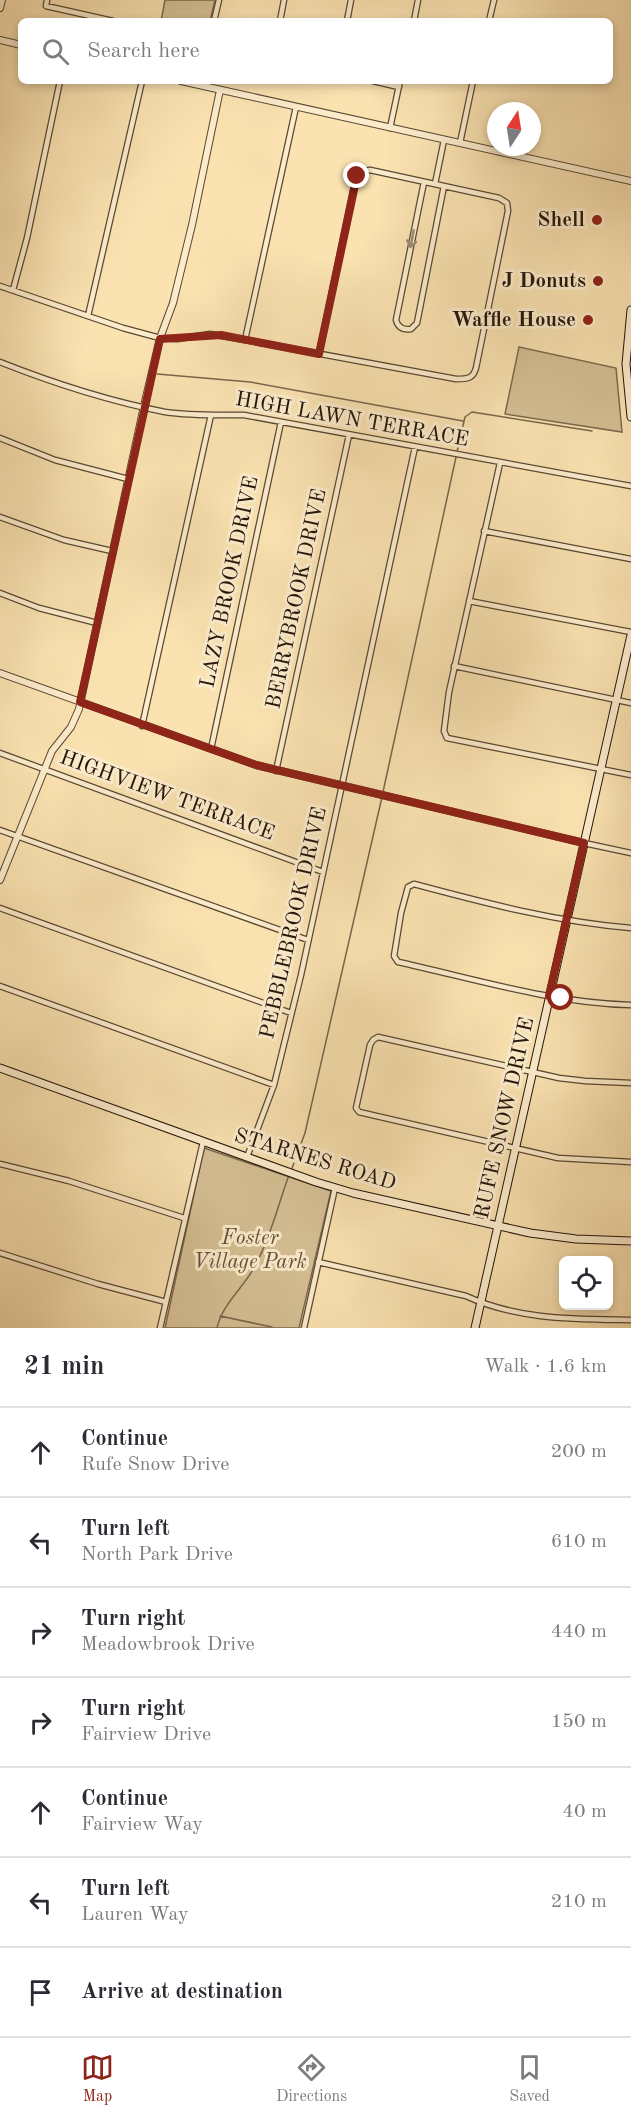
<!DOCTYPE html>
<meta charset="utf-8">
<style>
:root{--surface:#fff;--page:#f7f7f7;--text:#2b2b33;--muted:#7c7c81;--line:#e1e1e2;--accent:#8f2418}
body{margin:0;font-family:"Old Standard TT",serif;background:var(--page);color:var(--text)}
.controls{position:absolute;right:18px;bottom:18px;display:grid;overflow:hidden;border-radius:9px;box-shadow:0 3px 9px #0003}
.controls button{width:54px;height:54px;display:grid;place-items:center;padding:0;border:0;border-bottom:2px solid var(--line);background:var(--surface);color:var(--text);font:30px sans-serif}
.compass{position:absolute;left:487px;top:102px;width:54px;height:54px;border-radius:50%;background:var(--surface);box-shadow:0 3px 9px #0003;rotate:12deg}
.stop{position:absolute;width:18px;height:18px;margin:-14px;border:4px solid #8f2418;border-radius:50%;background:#fff}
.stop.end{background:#8f2418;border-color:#fff;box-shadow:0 2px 6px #0008}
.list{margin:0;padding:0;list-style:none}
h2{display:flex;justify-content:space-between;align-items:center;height:78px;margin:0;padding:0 24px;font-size:26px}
h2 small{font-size:20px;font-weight:400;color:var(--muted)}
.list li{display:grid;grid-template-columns:39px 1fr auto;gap:18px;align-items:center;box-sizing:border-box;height:90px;padding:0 24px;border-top:2px solid var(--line)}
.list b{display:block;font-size:22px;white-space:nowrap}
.list p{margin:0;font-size:20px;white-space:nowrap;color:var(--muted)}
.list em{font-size:20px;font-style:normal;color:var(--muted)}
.icon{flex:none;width:33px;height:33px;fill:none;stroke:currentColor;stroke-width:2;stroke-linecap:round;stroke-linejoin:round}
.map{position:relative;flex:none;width:631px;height:1328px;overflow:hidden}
.search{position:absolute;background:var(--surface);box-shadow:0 3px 9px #0003;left:18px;right:18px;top:18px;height:66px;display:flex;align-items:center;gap:15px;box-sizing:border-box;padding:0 21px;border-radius:9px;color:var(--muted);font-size:22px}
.sheet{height:708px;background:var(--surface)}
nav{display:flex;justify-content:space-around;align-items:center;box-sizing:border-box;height:84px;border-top:2px solid var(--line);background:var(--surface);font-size:16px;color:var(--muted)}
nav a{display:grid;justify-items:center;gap:3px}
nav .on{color:var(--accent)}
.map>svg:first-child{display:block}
</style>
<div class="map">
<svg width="631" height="1328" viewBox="0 0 631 1328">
<rect width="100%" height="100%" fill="#fae2b1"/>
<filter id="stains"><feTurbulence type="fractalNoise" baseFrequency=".00333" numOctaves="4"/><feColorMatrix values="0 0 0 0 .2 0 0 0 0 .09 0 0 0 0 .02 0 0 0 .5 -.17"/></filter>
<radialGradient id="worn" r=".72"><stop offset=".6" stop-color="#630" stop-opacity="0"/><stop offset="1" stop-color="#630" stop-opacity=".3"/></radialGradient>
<!-- green -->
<path fill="#d5bf94" stroke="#7c6a4e" stroke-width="1.5" d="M 165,0 L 215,0 L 210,21 L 161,21 Z
M 519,347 L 616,368 L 622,432 L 505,414 Z
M 204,1148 L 331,1191 L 299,1328 L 165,1328 Z"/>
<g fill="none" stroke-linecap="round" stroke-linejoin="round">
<!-- stream -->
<path stroke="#78664b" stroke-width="1.5" d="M 157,374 L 250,382 L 463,421
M 457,452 L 465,417 L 472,412 L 592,431
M 383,792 L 456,457
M 291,1171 L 305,1133 L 382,797
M 240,1236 L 265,1243
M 220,1316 L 272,1327
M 217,1328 C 223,1302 245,1287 256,1264 C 271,1236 278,1205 289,1175"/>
<!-- minor casing -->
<g stroke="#594832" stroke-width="7">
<path id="minor" d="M 47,0 L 46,6 L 113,21
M 214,21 L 219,0
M 280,21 L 284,0
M 347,21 L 351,0
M 414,21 L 418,0
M 489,21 L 494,0
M 373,81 L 399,87
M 390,128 L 400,81
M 460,143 L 473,81
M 424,182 L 396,320 C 398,328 404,330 411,329 L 417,323 L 444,186
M 435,184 L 444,140
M 0,286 L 123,328 L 160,338 L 177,339 L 210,334 L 245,340 L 456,379 C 467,379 473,379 476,368 L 508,211 L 507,203 L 499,198 L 370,170 L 360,172 L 355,181 L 319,354
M 13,290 L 27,238 L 60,81
M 88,316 L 142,81
M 245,340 L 296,107
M 0,362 C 53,383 109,401 165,412 C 191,416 218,415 244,415 L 631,486
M 0,438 L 55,460 L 128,479
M 500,463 L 449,692 L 444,731 L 447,738 L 452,739 L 631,775
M 0,517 L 64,540 L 112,551
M 484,531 L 631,559
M 0,593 L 39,608 L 97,623
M 469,601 L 631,632
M 454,666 L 631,703
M 142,726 L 211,415
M 211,749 L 281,422
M 0,753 L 323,872
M 276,771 L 349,435
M 0,830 L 308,940
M 584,843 L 631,853
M 0,908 L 291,1013
M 631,928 C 557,922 485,903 414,884 L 408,887 L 401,913 L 394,956 L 398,962 C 475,979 552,1003 631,1005
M 0,986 L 274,1085
M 631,1083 L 585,1081 L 559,1078 L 378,1037 L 373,1040 L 370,1045 L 356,1108 L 359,1112 L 558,1158 L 631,1162
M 247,1157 L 274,1085 L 301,975 L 415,447
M 0,1164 L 69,1181 L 184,1218
M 0,1253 L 98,1284 L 166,1302
M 318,1262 L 466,1296 C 518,1320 574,1319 631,1320
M 160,1328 L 203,1142
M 304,1328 L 335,1188"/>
</g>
<!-- tertiary casing -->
<g stroke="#594832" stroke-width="8">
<path id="tertiary" d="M 0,8 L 2,0
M 0,40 L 21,45
M 181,81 L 631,181
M 0,673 L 256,765 L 584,843
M 0,880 L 52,751 L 71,727 L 79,709 L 144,406 L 160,338 L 173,303 L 192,225 L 220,90"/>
</g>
<!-- secondary casing -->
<g stroke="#231508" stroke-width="9">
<path id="secondary" d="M 631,310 L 626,364 L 631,417
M 0,1068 L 316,1182 L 353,1193 L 530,1233 L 576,1239 L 631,1241
M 475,1328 L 631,635"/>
</g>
<!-- minor -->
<use href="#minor" stroke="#fceccc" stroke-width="4.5"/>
<!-- tertiary -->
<use href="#tertiary" stroke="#fceccc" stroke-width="6"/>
<!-- secondary -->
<use href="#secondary" stroke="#fceccc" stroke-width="7"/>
</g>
<!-- one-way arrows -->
<defs><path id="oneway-shaft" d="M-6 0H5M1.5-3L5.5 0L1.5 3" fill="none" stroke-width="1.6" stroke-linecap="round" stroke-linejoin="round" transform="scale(1.5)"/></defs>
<use stroke="#9a8b74" href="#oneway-shaft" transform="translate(412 239) rotate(101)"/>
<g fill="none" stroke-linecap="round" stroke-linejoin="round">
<!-- route -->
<path stroke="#8f2418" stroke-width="8" d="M 357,176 L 319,354 L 221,335 L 160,339 L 80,702 L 256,765 L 584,843 L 549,996 L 561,998"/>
</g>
<!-- markers -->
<g fill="#8f2418" stroke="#fceccc" stroke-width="2">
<circle cx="597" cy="220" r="6"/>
<circle cx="598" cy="281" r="6"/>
<circle cx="588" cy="320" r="6"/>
</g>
<g text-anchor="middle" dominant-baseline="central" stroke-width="6" stroke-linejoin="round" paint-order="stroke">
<!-- poi labels -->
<g font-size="21" font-weight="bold" fill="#231508" stroke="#fceccc" text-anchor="end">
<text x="585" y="220">Shell</text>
<text x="586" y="281">J Donuts</text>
<text x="576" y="320">Waffle House</text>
</g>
<!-- street labels -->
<g font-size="21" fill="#231508" stroke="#fceccc">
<text transform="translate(352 420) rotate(10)">HIGH LAWN TERRACE</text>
<text transform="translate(230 582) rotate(-78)">LAZY BROOK DRIVE</text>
<text transform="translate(297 599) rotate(-78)">BERRYBROOK DRIVE</text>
<text transform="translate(167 796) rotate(20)">HIGHVIEW TERRACE</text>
<text transform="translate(294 923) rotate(-77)">PEBBLEBROOK DRIVE</text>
<text transform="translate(505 1118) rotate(-77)">RUFE SNOW DRIVE</text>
<text transform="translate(315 1160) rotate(17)">STARNES ROAD</text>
</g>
<!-- park labels -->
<g font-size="21" font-style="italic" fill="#615039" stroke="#fceccc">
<text x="250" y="1238">Foster<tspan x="250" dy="24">Village Park</tspan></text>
</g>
</g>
<rect width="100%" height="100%" filter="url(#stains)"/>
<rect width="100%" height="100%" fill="url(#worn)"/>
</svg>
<div class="controls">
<button><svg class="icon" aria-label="locate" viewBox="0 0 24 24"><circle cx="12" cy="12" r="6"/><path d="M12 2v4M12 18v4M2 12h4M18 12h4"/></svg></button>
</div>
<svg class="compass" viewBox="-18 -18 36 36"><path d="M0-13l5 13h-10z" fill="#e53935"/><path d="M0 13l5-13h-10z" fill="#7c7c81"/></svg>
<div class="stop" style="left:561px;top:998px"></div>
<div class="stop end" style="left:357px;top:176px"></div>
<div class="search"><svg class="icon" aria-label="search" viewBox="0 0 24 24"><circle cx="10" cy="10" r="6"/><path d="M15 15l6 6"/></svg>Search here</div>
</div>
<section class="sheet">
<h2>21 min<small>Walk · 1.6 km</small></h2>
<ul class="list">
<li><svg class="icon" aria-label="ahead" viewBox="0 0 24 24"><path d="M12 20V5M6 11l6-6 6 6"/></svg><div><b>Continue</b><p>Rufe Snow Drive</p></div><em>200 m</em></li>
<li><svg class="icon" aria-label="left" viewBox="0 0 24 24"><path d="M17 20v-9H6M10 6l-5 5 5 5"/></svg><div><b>Turn left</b><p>North Park Drive</p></div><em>610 m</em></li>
<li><svg class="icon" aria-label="right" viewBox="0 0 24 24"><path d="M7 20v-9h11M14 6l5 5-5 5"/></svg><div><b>Turn right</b><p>Meadowbrook Drive</p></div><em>440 m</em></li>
<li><svg class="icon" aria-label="right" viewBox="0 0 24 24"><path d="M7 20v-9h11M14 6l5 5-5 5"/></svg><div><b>Turn right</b><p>Fairview Drive</p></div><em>150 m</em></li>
<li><svg class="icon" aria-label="ahead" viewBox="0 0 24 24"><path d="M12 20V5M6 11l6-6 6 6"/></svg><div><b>Continue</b><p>Fairview Way</p></div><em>40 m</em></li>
<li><svg class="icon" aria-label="left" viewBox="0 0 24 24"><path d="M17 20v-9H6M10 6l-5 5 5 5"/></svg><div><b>Turn left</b><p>Lauren Way</p></div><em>210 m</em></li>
<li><svg class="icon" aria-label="arrive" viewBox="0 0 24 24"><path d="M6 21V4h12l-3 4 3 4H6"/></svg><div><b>Arrive at destination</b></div></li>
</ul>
</section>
<nav>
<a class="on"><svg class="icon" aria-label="map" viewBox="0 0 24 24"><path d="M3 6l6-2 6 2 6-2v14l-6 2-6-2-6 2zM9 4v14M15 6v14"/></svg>Map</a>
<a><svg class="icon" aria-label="directions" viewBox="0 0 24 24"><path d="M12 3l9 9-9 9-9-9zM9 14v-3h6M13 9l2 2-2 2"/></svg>Directions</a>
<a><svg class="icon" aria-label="saved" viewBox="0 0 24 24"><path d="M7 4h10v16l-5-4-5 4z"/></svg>Saved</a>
</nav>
